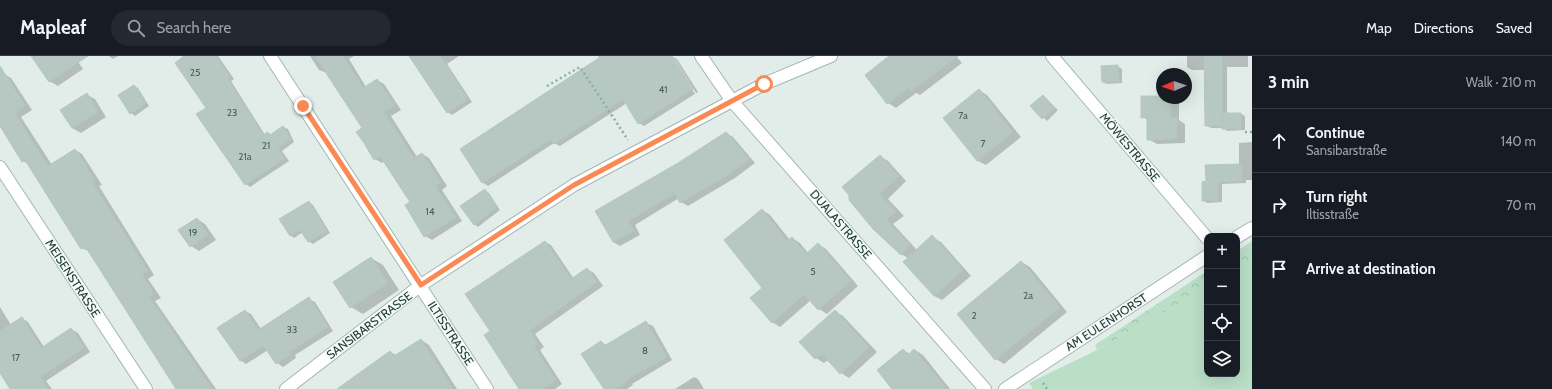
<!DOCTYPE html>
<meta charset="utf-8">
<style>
:root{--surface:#171b24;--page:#242831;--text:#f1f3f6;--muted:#9ea1a6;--line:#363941}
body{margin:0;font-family:Cabin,sans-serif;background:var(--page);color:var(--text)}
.controls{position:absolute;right:12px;bottom:12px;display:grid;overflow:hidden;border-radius:8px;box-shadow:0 4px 16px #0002}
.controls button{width:36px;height:36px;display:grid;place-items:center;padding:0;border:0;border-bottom:1px solid var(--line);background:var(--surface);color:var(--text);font:20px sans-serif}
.compass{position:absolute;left:1156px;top:12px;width:36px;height:36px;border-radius:50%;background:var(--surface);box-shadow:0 4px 16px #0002;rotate:268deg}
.stop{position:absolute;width:12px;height:12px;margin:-9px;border:3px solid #fa8953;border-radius:50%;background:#fff}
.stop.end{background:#fa8953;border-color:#fff;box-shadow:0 1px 4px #0008}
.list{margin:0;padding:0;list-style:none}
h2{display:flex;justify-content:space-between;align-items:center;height:52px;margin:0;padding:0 16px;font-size:17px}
h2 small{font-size:13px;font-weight:400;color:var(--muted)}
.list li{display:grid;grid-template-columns:26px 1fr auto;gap:12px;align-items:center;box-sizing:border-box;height:64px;padding:0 16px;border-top:1px solid var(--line)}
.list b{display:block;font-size:15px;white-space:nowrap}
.list p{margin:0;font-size:13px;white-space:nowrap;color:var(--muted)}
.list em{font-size:13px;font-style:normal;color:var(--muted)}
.icon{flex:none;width:22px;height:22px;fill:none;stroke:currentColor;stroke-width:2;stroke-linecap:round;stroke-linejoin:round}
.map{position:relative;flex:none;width:1252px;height:333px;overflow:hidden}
header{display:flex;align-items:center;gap:24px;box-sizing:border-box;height:56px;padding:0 20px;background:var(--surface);border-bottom:1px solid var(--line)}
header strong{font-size:19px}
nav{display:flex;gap:22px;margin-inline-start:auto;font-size:14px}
.search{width:280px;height:36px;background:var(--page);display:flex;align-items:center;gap:10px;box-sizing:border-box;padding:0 14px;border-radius:22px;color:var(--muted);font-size:15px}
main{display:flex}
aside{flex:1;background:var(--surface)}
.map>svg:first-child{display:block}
</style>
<header>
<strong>Mapleaf</strong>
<div class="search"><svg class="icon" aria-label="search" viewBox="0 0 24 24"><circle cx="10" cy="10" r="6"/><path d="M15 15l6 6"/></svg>Search here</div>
<nav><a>Map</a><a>Directions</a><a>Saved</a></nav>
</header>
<main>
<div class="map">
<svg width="1252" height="333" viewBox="0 0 1252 333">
<defs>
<pattern id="forest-crowns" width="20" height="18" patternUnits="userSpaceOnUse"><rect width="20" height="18" fill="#b9dfc7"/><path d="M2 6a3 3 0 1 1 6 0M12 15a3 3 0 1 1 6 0" fill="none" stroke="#9fc0ac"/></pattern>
</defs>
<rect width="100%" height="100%" fill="#e2ede9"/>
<!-- green -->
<path fill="#b9dfc7" d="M 1252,214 L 1252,333 L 1033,333 L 1029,327 L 1097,294 L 1207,232 L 1207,318 L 1237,318 L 1237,219 Z"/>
<!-- forest -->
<path fill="url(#forest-crowns)" d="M 1252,185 L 1252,214 L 1237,219 L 1237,195 Z
M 1207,215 L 1207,232 L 1097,294 L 1095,289 Z"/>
<!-- shadow -->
<path fill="#0003" fill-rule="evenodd" d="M 32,0 L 74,0 L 83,13 L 58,30 L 49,25 Z
M 109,0 L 118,0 L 113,3 Z
M 186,0 L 218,0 L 234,23 L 231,25 L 265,79 L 268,77 L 272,79 L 283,71 L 288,73 L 294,86 L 282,95 L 289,105 L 250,131 L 246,128 L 207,52 Z
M 310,0 L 354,0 L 349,3 L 366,31 L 377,24 L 384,28 L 401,54 L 391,60 L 417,101 L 422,98 L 429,102 L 447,130 L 442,134 L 462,165 L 432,184 L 425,180 L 406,150 L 412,146 L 385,105 L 382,107 L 375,103 L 363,72 L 327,17 L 319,14 Z
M 411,0 L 459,0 L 447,8 L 472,46 L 452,59 L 448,56 Z
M 598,0 L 671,0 L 677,3 L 698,36 L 644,70 L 639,67 L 627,47 L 560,90 L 554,87 L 488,130 L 482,126 L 600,3 ZM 673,3 L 675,3 L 696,37 L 695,38 Z
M 901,0 L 956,0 L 962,7 L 920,39 L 916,37 L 896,52 L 888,47 Z
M 1187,0 L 1248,0 L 1248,11 L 1227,11 L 1227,58 L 1241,58 L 1245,60 L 1245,74 L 1227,75 L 1223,72 L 1211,72 L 1206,69 L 1205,14 L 1192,14 L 1187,11 Z
M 1117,10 L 1122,13 L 1122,27 L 1107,28 L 1103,26 Z
M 4,18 L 11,22 L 32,54 L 21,61 L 52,109 L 75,94 L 82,98 L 102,129 L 99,130 L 154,219 L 148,223 L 161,242 L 155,245 L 216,333 L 178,333 L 114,236 L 89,195 L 81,192 L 28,108 L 23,105 L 0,67 L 0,20 Z
M 134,30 L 138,32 L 149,50 L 135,60 L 131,57 Z
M 979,34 L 987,39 L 1021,81 L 986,109 L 978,105 L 944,62 Z
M 87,39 L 95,43 L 106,61 L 81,77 L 72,72 Z
M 1043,40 L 1058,54 L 1047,65 L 1032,50 Z
M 1162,41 L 1162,42 L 1173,42 L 1179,45 L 1179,64 L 1185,68 L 1185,87 L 1157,88 L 1148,83 L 1148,64 L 1142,61 Z
M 726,77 L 733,81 L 755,107 L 735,122 L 688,150 L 681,146 L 679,142 L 635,169 L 640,179 L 620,190 L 613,186 L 597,155 L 678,108 Z
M 1252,86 L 1252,124 L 1246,124 L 1246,127 L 1222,128 L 1222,146 L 1207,147 L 1203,144 L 1203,126 L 1239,109 L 1239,87 Z
M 880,100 L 888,105 L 906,125 L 888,143 L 904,160 L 893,168 L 917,194 L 932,181 L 941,186 L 971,220 L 942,244 L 934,240 L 908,202 L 901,198 L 874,172 Z
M 485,135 L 489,137 L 500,154 L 478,171 L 474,168 Z
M 309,146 L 313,149 L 330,177 L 313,188 L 308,185 L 303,176 L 294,182 L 290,179 Z
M 762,154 L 770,159 L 790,184 L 792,182 L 800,187 L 808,197 L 818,188 L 826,193 L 858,230 L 827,258 L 819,253 L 811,244 L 780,271 L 772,266 L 763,232 Z
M 197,163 L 205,168 L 216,184 L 199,195 L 191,190 Z
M 545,186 L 551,189 L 574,223 L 587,213 L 594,217 L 603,230 L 535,278 L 544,291 L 540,294 L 562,328 L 555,333 L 520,333 L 492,275 Z
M 371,202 L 383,209 L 399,234 L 363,258 L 351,251 Z
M 1021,206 L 1030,211 L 1067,256 L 1004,308 L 996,303 Z
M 309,243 L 315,246 L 333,275 L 295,299 L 296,302 L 283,311 L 277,307 L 268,294 L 246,308 L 240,304 L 245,255 L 251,258 L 261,273 Z
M 0,251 L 11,269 L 22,262 L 28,266 L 44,291 L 71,273 L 78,277 L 90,296 L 46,325 L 52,333 L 12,333 L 0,314 Z
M 835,255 L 843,260 L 877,296 L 849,322 L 841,317 L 828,304 L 824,307 L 816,302 Z
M 646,267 L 653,270 L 672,304 L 632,328 L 633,329 L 627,333 L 605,333 L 601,286 L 607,289 Z
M 421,284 L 429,289 L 457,333 L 338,333 L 391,296 L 397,300 Z
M 903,294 L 910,298 L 915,294 L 923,299 L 950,333 L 894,333 Z
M 694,321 L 698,323 L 704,333 L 675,333 Z"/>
<!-- building -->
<path fill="#b7c8c2" stroke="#b4c7c1" d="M 31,0 L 88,0 L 49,26 Z
M 184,0 L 216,0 L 230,21 L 228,23 L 263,79 L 268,76 L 270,79 L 283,70 L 291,83 L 278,92 L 285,102 L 245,129 L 196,58 L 206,52 L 175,7 Z
M 315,0 L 343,0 L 363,32 L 377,23 L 395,49 L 384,56 L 414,102 L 422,97 L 441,126 L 435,130 L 456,161 L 424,181 L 405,149 L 410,146 L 380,100 L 374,104 L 364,87 L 356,76 L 362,72 Z
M 409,0 L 440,0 L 468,43 L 447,57 Z
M 602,0 L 672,0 L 693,33 L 638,68 L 623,43 L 554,88 L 551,83 L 482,127 L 460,93 Z
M 889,0 L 958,0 L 911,35 L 908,32 L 887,48 L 865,19 Z
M 1204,0 L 1222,0 L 1222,70 L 1205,70 Z
M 1118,9 L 1119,26 L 1102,26 L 1101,10 Z
M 0,10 L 25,50 L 15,57 L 48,110 L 75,93 L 95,124 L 92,126 L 148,215 L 142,219 L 154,238 L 149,241 L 212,333 L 176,333 L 85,190 L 81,193 L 25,104 L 22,106 L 0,70 Z
M 134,29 L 146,47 L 130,58 L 118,39 Z
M 979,33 L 1013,76 L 977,105 L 943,62 Z
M 87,37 L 98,56 L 72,72 L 60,54 Z
M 1043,39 L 1055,52 L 1042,63 L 1030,50 Z
M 1141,40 L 1162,40 L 1162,42 L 1171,42 L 1171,62 L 1177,62 L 1177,83 L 1147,84 L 1147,61 L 1141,62 Z
M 1223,57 L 1241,57 L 1241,73 L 1222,73 Z
M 726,76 L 749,103 L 728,119 L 680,147 L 675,137 L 628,165 L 634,175 L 613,186 L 595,155 L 678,107 Z
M 880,99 L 899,120 L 880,138 L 896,156 L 886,163 L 910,189 L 901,199 L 873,173 L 849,144 L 849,139 L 842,131 Z
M 1242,108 L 1242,125 L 1218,126 L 1218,144 L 1202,145 L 1202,126 L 1206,125 L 1205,109 Z
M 485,133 L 497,151 L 474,169 L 460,150 Z
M 309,145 L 327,175 L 308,186 L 300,174 L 290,180 L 279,163 Z
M 762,153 L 787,185 L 792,181 L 806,198 L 818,187 L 851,225 L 818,254 L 804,238 L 772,267 L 750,242 L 762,232 L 724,184 Z
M 197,162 L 208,179 L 190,191 L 178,174 Z
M 932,179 L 963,214 L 934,240 L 903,206 Z
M 545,185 L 571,223 L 587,212 L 597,226 L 530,274 L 538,288 L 534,290 L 556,324 L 543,333 L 519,333 L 484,279 L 490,275 L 465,238 Z
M 371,201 L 388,227 L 350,252 L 333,226 Z
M 1021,205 L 1060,251 L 995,304 L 957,258 Z
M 309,241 L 328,271 L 289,296 L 291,298 L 276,308 L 263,289 L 240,305 L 217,272 L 245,254 L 258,274 Z
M 835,254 L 869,291 L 840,318 L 822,298 L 815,303 L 799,286 Z
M 22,261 L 41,292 L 71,272 L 84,292 L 40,321 L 48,333 L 10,333 L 0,317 L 0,275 Z
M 646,265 L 667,301 L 626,324 L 627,325 L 616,333 L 604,333 L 581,298 L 601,285 L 604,290 Z
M 421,283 L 453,333 L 337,333 L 390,295 L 394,300 Z
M 903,293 L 908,299 L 914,293 L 947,333 L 892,333 L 877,314 Z"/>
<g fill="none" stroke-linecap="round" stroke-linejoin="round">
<!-- street casing -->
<g stroke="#a4b5b1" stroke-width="14">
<path id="street" d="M 270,0 L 487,333
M 701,0 L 732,45 L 985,333
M 1052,0 L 1207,182
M 0,111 L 146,333
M 1237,181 L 1252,172
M 286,333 L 421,229 L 574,129 L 764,28 L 831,0
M 1005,333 L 1207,200"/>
</g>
<!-- path -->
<path stroke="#80b2a7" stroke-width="2.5" stroke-dasharray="2 3" stroke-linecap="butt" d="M 547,30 L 580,11 L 628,84
M 1245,76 L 1252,76
M 1043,327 L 1047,333"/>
<!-- street -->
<use href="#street" stroke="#fff" stroke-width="12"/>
</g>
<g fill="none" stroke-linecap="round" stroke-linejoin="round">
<!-- route -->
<path stroke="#fa8953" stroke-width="5" d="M 303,50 L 421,229 L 574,129 L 764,28"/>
</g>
<g text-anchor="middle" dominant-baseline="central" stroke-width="3" stroke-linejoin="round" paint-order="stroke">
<!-- number labels -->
<g font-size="10" fill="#46615b">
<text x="195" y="16">25</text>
<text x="663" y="33">41</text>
<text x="232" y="56">23</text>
<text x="963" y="59">7a</text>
<text x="983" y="87">7</text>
<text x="266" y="89">21</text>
<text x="245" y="100">21a</text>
<text x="430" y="155">14</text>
<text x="193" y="176">19</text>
<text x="813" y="215">5</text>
<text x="1028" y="239">2a</text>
<text x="974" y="259">2</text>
<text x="292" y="273">33</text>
<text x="645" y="294">8</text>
<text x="16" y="301">17</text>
</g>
<!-- street labels -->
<g font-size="12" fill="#213f39" stroke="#f3f9f6">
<text transform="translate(1130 91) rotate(50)">MÖWESTRASSE</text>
<text transform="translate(841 168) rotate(49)">DUALASTRASSE</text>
<text transform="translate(73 222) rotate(57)">MEISENSTRASSE</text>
<text transform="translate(1106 266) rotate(-33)">AM EULENHORST</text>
<text transform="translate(369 269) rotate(-37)">SANSIBARSTRASSE</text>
<text transform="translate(451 277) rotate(57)">ILTISSTRASSE</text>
</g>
</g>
</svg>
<div class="controls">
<button>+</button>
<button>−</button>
<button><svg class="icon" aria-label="locate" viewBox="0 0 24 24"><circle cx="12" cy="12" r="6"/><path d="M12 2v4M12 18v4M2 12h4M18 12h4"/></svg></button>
<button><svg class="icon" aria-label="layers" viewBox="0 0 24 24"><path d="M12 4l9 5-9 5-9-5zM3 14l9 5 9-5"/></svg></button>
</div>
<svg class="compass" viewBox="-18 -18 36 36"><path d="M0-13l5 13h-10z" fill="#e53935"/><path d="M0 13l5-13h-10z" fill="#9ea1a6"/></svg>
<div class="stop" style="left:764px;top:28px"></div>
<div class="stop end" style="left:303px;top:50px"></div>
</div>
<aside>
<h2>3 min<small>Walk · 210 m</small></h2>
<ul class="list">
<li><svg class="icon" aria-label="ahead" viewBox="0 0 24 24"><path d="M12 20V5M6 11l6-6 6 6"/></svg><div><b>Continue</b><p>Sansibarstraße</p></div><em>140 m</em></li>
<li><svg class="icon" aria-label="right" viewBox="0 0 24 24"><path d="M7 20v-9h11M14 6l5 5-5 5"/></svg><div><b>Turn right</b><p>Iltisstraße</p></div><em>70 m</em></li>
<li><svg class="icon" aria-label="arrive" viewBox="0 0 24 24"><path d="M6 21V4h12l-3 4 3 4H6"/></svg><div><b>Arrive at destination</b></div></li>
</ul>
</aside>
</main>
